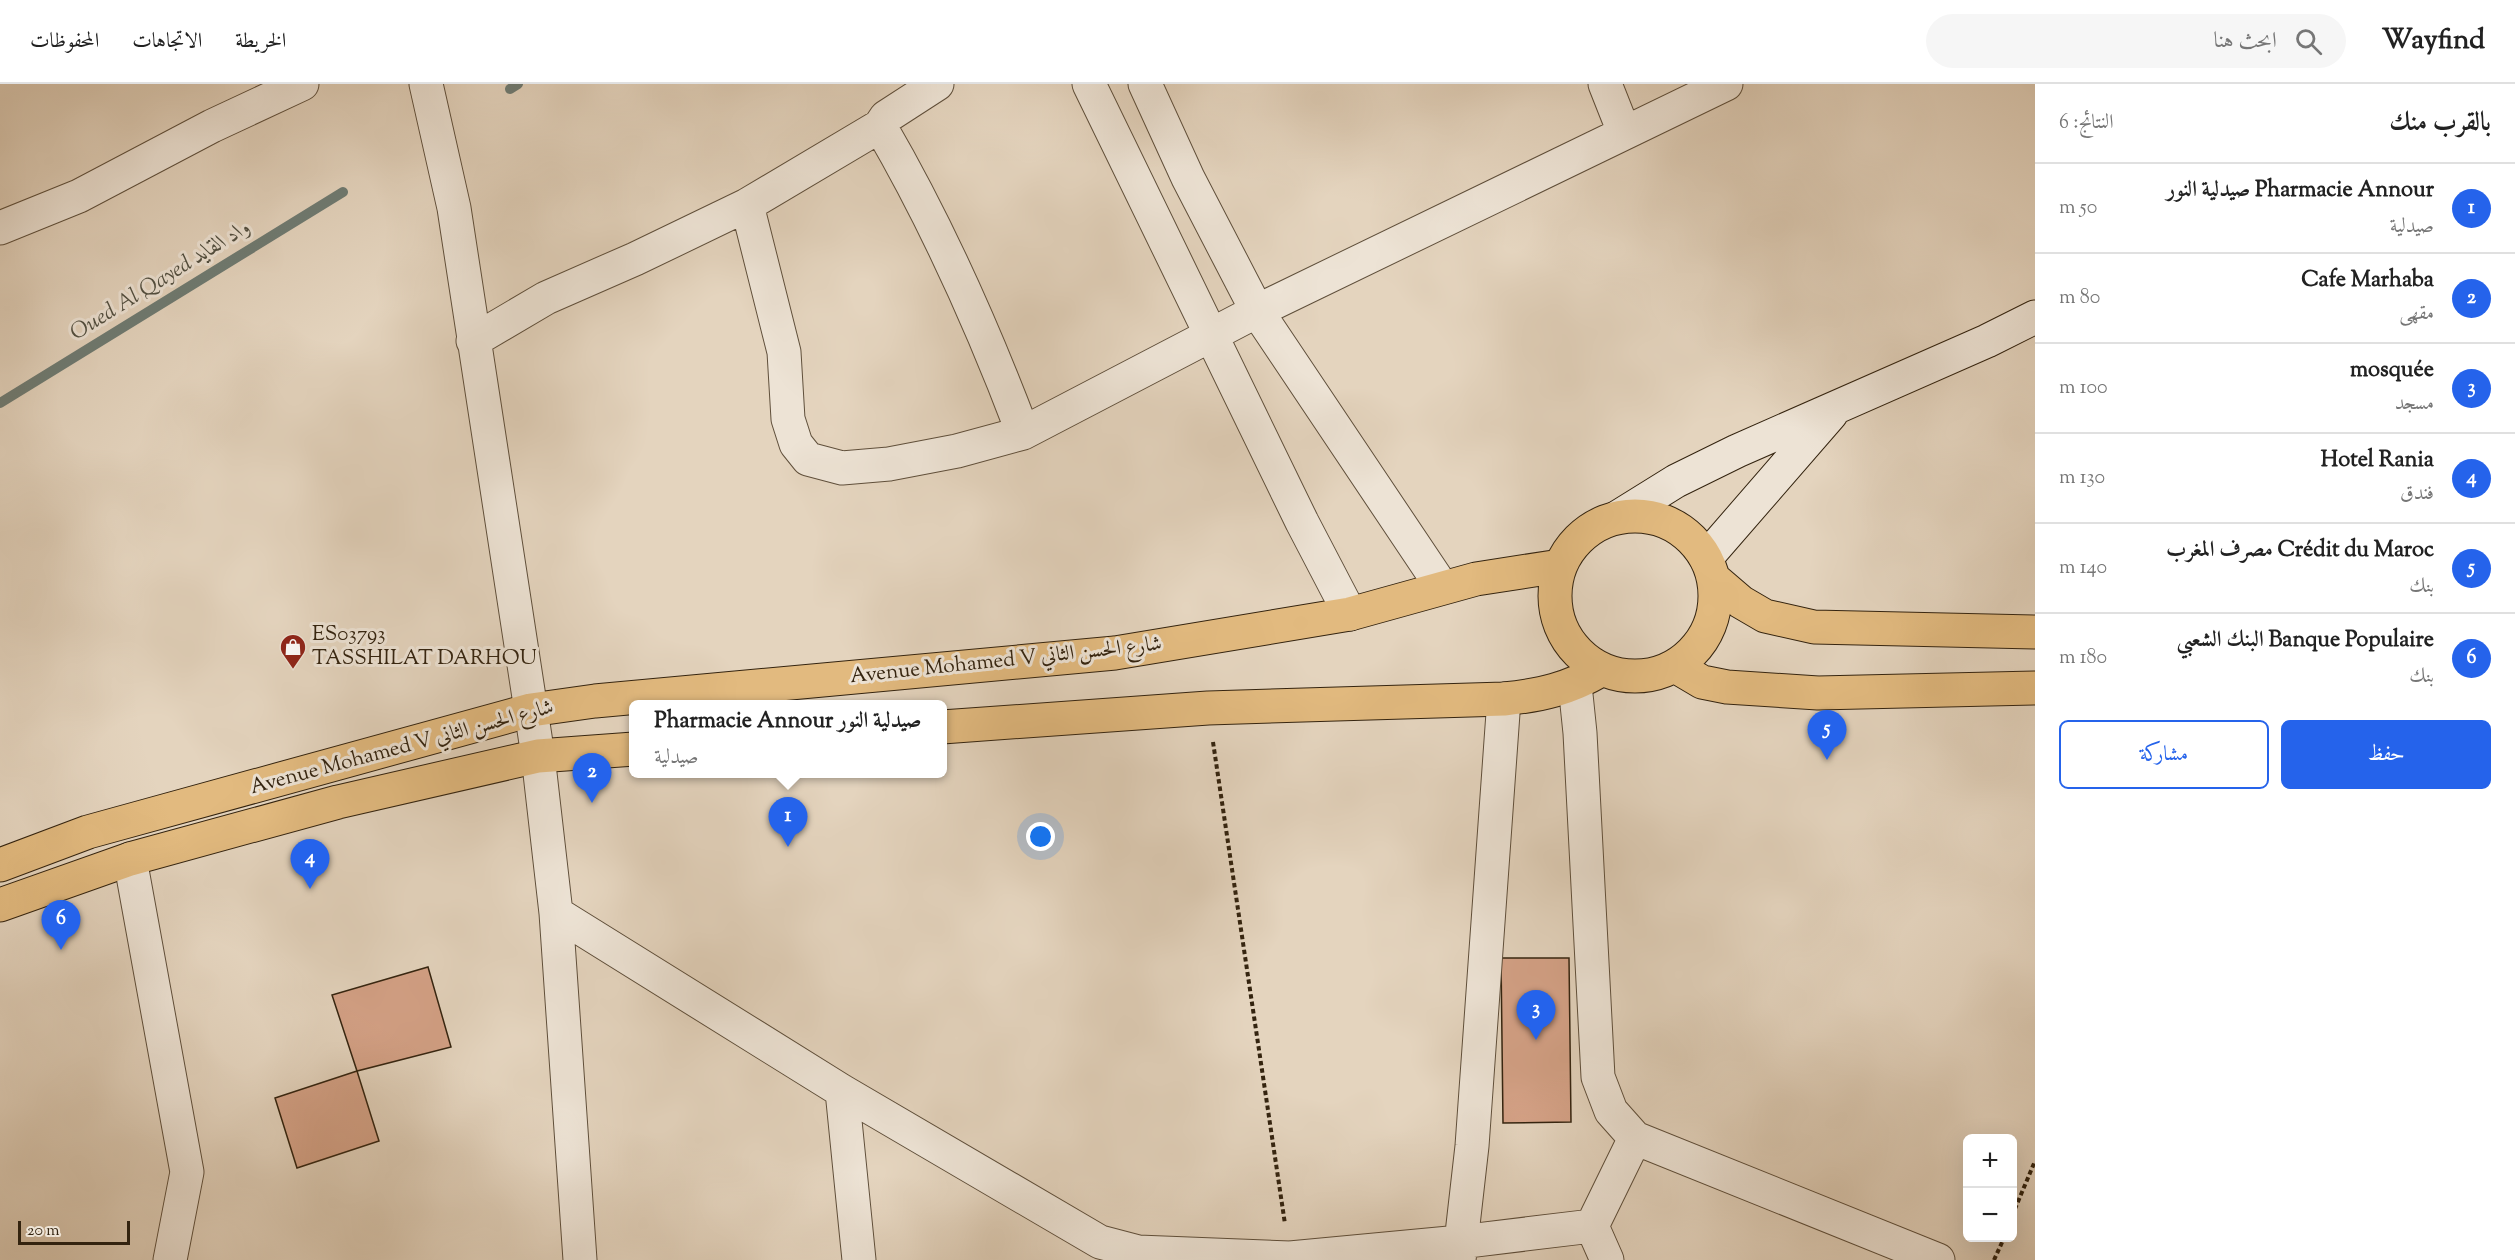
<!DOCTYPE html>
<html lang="ar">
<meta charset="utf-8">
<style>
:root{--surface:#fff;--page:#f6f6f6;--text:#222;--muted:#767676;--line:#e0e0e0;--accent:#2563eb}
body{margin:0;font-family:"Sorts Mill Goudy",Amiri,serif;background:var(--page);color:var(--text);direction:rtl}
.controls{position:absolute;right:18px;bottom:18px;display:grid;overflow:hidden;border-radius:9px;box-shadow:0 6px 24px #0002}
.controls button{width:54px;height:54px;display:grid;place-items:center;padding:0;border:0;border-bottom:2px solid var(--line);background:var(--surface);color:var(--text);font:30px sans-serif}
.scale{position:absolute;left:18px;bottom:15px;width:112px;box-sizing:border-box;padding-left:6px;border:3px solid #33230f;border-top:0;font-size:16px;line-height:21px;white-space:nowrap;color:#33230f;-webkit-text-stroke:4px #ede3d5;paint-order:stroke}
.you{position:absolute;left:1041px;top:753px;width:21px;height:21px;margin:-15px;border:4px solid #fff;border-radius:50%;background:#1a73e8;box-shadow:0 0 0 9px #1a73e833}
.badge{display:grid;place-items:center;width:39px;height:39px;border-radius:50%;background:var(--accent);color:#fff;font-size:20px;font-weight:700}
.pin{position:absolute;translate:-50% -50px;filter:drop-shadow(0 2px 3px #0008)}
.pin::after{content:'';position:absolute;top:32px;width:21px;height:18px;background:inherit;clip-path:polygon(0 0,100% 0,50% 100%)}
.popup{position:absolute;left:629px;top:616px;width:318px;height:78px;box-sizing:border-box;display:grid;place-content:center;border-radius:9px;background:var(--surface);filter:drop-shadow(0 2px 4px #0005);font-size:20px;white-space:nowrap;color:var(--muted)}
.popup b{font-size:22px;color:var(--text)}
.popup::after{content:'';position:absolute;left:50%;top:100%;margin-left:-12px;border:12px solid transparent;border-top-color:var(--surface)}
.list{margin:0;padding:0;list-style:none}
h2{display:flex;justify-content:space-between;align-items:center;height:78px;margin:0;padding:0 24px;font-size:26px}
h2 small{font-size:20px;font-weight:400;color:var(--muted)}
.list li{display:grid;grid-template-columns:39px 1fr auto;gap:18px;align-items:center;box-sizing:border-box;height:90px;padding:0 24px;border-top:2px solid var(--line)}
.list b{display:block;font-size:22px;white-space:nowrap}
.list p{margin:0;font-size:20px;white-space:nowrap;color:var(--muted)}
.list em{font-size:20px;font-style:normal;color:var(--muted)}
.actions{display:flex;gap:12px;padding:18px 24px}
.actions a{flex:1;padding:14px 0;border:2px solid var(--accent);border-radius:9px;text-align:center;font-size:21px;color:var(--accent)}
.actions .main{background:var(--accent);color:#fff}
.icon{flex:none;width:33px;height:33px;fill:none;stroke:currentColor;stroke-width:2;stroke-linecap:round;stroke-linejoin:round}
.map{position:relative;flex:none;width:2035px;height:1176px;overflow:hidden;direction:ltr}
header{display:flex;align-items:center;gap:36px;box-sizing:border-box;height:84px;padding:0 30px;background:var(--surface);border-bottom:2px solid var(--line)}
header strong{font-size:28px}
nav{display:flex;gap:33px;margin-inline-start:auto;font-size:21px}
.search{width:420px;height:54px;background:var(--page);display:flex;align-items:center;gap:15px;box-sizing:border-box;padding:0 21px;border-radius:33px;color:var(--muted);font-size:22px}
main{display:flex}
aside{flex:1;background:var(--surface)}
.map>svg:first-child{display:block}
</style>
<header>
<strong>Wayfind</strong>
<div class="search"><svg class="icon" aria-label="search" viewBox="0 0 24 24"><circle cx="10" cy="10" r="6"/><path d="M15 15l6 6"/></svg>ابحث هنا</div>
<nav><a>الخريطة</a><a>الاتجاهات</a><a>المحفوظات</a></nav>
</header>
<main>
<aside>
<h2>بالقرب منك<small>النتائج: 6</small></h2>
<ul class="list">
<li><span class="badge">1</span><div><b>Pharmacie Annour صيدلية النور</b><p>صيدلية</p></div><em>50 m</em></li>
<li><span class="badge">2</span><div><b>Cafe Marhaba</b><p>مقهى</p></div><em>80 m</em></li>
<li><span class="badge">3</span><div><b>mosquée</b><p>مسجد</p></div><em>100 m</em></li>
<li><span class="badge">4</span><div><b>Hotel Rania</b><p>فندق</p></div><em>130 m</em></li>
<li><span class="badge">5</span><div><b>Crédit du Maroc مصرف المغرب</b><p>بنك</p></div><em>140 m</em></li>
<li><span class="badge">6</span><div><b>Banque Populaire البنك الشعبي</b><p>بنك</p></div><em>180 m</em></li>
</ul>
<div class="actions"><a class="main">حفظ</a><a>مشاركة</a></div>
</aside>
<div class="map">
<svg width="2035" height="1176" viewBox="0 0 2035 1176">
<rect width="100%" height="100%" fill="#e4d4be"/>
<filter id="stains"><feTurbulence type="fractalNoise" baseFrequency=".00333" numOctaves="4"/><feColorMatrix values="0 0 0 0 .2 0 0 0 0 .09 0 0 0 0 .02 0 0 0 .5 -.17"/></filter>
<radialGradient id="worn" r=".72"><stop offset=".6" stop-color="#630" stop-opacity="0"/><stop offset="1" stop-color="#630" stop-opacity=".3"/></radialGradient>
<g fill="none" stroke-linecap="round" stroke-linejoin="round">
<!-- stream -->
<path stroke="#6f7c74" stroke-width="10" d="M 510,5 L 518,0
M 0,319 L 343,108"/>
</g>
<!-- building -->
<path fill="#d5a287" stroke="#33230f" stroke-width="1.5" d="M 1501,874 L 1569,874 L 1571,1038 L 1503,1039 Z
M 428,883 L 451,963 L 357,987 L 332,911 Z
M 357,987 L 379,1057 L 297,1084 L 275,1014 Z"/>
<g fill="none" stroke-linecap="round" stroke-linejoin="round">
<!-- street casing -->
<g stroke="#5f4f3b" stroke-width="35">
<path id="street" d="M 426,0 L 454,124 L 538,672 L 556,829 L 580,1176
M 1089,0 L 1302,438 L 1350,530
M 1145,0 L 1188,94 L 1257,227 L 1442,503
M 1605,0 L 1624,48
M 880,42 C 937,140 983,243 1023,349
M 747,121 L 784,268 L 788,335 L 796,360 L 808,375 L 842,384 L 889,380 L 957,367 L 1023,349 L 1257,227 L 1726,0
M 0,144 L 79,112 L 212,42 L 302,0
M 473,257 L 546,214 L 635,175 L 747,121 L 880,42 L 886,33 L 937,0
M 1575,601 L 1580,649 L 1598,993 L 1611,1027 L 1635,1054 L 1938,1176
M 130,775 L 187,1088 L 170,1176
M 556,829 L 842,1007 L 1100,1158 L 1138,1168 L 1290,1174 L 1460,1158 L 1592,1142
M 842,1007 L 859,1176
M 1459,1176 L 1472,1062 L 1504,615
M 1607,1176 L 1592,1142 L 1635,1054"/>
</g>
<!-- secondary casing -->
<g stroke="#33230f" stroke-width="35">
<path id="secondary" d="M 1618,433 L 1676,397 L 1737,367 L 1987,257 L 2035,233
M 1706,474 L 1831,330"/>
</g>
<!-- highway casing -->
<g stroke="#33230f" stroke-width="35">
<path id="highway" d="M1555 512a80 80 0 1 1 160 0a80 80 0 1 1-160 0Z
M 1713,494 L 1741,518 L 1765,532 L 1814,543 L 2035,548
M 1675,582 L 1702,598 L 1727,603 L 1818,609 L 2035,604
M 942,643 L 1208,624 L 1504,615 C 1542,611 1568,605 1601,586
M 0,781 L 88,748 L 531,626 L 595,617 L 1115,569 L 1350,530 L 1476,495 L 1560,482
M 0,821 L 130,775 L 338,718 L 538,672 L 634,665"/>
</g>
<!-- path -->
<path stroke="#33230f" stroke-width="4" stroke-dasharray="4.5 3" stroke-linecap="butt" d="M 1213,658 L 1285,1140
M 2012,1132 L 2035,1077
M 1994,1176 L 2004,1154"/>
<!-- street -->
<use href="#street" stroke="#ede3d5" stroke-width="33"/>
<!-- secondary -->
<use href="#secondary" stroke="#ede3d5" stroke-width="33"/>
<!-- highway -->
<use href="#highway" stroke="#e2ba7f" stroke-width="33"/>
</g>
<!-- icons -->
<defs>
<g id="shop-pin" transform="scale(1.35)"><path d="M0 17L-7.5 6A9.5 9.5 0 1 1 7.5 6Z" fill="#8f2418" stroke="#ede3d5"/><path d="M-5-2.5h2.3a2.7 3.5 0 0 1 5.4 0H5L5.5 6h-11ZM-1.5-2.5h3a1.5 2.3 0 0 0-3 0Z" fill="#fff"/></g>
</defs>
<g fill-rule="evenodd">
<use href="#shop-pin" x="293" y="563"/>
</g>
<g text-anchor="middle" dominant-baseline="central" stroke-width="6" stroke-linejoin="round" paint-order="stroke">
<!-- poi labels -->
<g font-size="21" fill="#33230f" stroke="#ede3d5" text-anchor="start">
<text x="312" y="551">ES03793<tspan x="312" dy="24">TASSHILAT DARHOU</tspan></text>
</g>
<!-- street labels -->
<g font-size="21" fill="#33230f" stroke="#ede3d5">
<text transform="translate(1006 577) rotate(-6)">Avenue Mohamed V شارع الحسن الثاني</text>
<text transform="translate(402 664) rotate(-15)">Avenue Mohamed V شارع الحسن الثاني</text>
</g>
<!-- water labels -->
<g font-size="22" font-style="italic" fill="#514f41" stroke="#ede3d5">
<text transform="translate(161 197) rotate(-32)">Oued Al Qayed واد القايد</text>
</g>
</g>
<rect width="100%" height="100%" filter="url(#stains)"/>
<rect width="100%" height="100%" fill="url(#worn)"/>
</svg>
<div class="controls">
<button>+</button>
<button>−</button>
</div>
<div class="scale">20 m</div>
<div class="you"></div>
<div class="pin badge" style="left:788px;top:763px">1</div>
<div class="popup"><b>Pharmacie Annour صيدلية النور</b>صيدلية</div>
<div class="pin badge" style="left:592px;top:719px">2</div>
<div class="pin badge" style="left:1536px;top:956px">3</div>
<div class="pin badge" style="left:310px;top:805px">4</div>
<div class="pin badge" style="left:1827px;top:676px">5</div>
<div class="pin badge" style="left:61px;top:866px">6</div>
</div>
</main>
